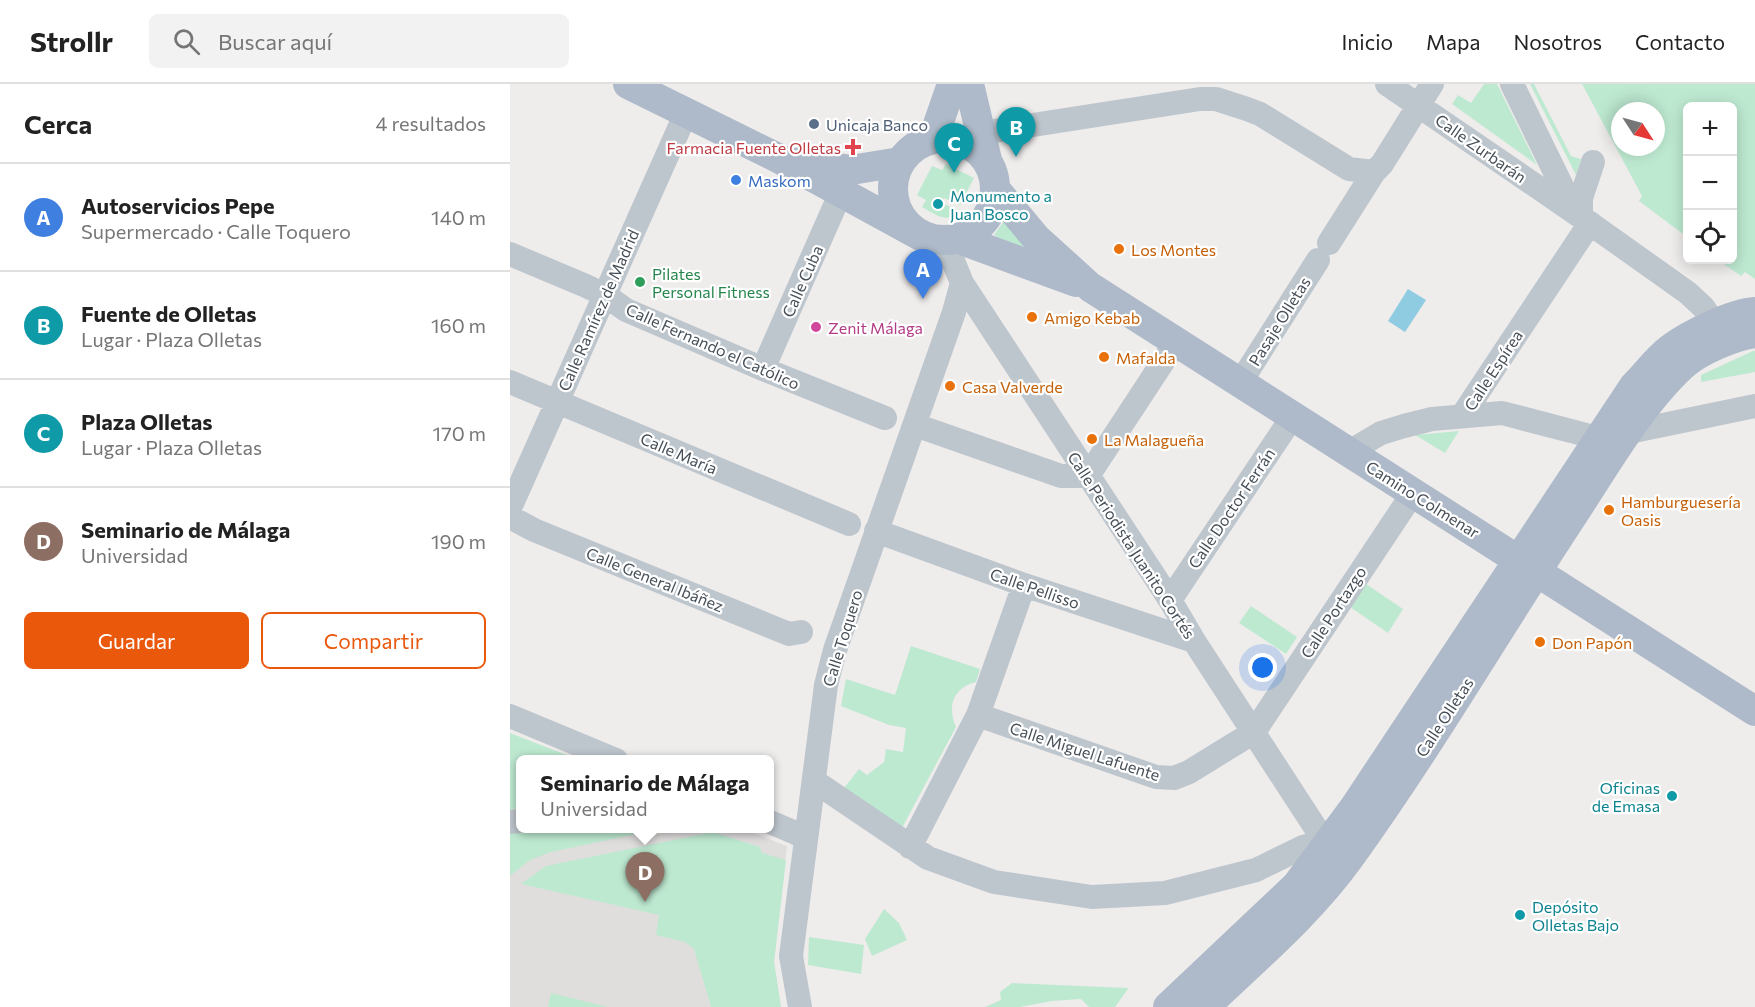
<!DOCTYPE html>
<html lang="es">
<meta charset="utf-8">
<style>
:root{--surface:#fff;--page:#f2f2f2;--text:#222;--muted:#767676;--line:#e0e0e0;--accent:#ea580c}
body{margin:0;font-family:Commissioner,sans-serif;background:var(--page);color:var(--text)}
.controls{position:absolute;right:18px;top:18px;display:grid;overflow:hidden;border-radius:9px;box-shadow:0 3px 15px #0003}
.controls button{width:54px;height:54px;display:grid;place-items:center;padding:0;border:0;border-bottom:2px solid var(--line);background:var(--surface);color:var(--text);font:30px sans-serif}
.compass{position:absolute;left:1101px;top:18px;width:54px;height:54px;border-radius:50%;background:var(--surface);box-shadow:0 3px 15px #0003;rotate:126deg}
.you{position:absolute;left:753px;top:584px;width:21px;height:21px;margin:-15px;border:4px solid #fff;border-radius:50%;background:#1a73e8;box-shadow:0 0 0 9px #1a73e833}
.badge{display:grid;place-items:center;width:39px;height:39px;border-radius:50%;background:var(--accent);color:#fff;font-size:20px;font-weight:700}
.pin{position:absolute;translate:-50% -50px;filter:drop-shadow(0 2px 3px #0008)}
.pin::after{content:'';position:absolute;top:32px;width:21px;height:18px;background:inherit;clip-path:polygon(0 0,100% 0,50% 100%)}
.popup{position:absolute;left:6px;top:671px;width:258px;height:78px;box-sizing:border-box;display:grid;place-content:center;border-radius:9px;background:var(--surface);filter:drop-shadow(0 2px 4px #0005);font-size:20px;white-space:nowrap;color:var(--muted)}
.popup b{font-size:22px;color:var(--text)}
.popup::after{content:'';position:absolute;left:50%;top:100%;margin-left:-12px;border:12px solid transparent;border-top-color:var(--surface)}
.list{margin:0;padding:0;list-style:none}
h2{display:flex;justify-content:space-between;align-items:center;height:78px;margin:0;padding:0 24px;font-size:26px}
h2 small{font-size:20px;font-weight:400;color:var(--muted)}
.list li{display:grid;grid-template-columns:39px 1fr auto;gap:18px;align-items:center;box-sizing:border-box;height:108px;padding:0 24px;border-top:2px solid var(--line)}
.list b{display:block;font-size:22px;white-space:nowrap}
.list p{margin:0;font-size:20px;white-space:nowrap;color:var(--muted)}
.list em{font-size:20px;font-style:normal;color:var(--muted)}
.actions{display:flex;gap:12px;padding:18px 24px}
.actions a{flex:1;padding:14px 0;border:2px solid var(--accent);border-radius:9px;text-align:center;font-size:21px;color:var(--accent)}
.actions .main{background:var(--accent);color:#fff}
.icon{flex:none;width:33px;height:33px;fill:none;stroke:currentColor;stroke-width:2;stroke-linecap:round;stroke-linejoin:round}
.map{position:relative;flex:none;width:1245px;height:923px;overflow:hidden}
header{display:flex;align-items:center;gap:36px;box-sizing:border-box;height:84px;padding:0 30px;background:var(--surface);border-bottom:2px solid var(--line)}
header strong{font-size:28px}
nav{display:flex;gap:33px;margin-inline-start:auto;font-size:21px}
.search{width:420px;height:54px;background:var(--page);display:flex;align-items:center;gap:15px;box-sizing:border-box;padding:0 21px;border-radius:9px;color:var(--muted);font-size:22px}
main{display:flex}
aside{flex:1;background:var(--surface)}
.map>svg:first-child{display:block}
</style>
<header>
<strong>Strollr</strong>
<div class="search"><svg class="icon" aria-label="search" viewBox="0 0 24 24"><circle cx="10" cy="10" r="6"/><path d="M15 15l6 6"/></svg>Buscar aquí</div>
<nav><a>Inicio</a><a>Mapa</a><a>Nosotros</a><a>Contacto</a></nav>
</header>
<main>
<aside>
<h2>Cerca<small>4 resultados</small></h2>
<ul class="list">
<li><span class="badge" style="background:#3f7fe0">A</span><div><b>Autoservicios Pepe</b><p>Supermercado · Calle Toquero</p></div><em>140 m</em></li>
<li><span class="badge" style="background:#0f9aa8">B</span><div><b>Fuente de Olletas</b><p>Lugar · Plaza Olletas</p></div><em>160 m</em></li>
<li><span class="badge" style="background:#0f9aa8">C</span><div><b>Plaza Olletas</b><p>Lugar · Plaza Olletas</p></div><em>170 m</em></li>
<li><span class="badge" style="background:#8d6e63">D</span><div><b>Seminario de Málaga</b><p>Universidad</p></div><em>190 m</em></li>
</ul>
<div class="actions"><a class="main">Guardar</a><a>Compartir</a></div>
</aside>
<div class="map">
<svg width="1245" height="923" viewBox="0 0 1245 923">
<rect width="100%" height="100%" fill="#efecec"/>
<!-- education -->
<path fill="#e0dddd" d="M 10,723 L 10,744 L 233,745 L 277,762 L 264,878 L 271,923 L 0,923 L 0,726 Z"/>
<!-- green -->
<path fill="#bee9d1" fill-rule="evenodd" d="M 974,0 L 987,0 L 1027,81 L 942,20 L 948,11 L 961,19 Z
M 1020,0 L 1024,0 L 1061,72 L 1071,75 L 1066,91 Z
M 1072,0 L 1245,0 L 1245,195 L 1235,188 L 1231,192 L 1208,176 L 1222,176 L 1222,22 L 1178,22 L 1177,153 L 1129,117 L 1132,112 ZM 1110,27 L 1146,27 L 1146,63 L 1110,63 Z
M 436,80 L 464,94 L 450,121 L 434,114 L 432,119 L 451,128 C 435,140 427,131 412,123 L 416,116 L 407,111 L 422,82 L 432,86 Z
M 494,137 L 520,170 L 484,151 Z
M 1243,267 L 1245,267 L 1245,288 L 1191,298 L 1191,291 Z
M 949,347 L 935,369 L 905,351 Z
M 856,500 L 893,525 L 878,549 L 840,523 Z
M 741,522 L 787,553 L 776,570 L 729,539 Z
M 401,562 L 470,585 L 466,598 C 443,604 437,622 446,643 L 392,744 L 334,704 L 349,685 L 357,691 L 374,678 L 376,665 L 393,668 L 396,644 L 379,641 L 331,622 L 336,595 L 385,611 Z
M 0,649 L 67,675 L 10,676 L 10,723 L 0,726 Z
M 27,744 L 150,745 L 41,768 L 20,776 L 0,792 L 0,749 Z
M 203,748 L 250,763 L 252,769 L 276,776 L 264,878 L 271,923 L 201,923 L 184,865 L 175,858 L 146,851 L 149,831 L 11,800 L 36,782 Z
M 374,825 L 389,839 L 397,856 L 362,872 L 355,855 Z
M 299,853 L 354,861 L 351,890 L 298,881 Z
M 502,899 L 618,904 L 618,905 L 605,923 L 579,923 L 571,915 L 542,917 L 510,923 L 475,923 L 491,916 L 490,908 Z
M 41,909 L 98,923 L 38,923 Z"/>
<!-- water -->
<path fill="#8fcce1" d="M 898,205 L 916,216 L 895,248 L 878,237 Z"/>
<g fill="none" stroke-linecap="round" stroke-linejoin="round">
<!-- minor -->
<path stroke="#bec6cd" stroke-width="24" d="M 877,0 L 1064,128 L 1178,209 L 1194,224 L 1204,240
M 1002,0 L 1063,125
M 471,49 L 690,15 L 706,15 L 737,25 L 750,30 L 839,85 L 864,88 L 872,80 L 922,0
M 1071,133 L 1071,114 L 1083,78
M 435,157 L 452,199 L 660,516 L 684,557 L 805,743 L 820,757
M 819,159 L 864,88
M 0,170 L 76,202 L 95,211 L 116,226 L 253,285 L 375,334
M 253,285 L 331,108
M 0,298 L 339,440
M 730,299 L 808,176
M 952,332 L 1080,139
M 405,341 L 551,392 L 578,392 L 666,258
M 1119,348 L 1245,322
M 839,368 L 871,349 L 894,342 L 922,335 L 992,329 L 1088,354
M 0,424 L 176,29
M 0,433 L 24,446 L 279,550 L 291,548
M 366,447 L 514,501 L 684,557
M 660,516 L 783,332
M 468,631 L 646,693 L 664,694 L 679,688 L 744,648 L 903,409
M 0,632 L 106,676
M 304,697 L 418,774 L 484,798 L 582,813 L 655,809 L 746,786 L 793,763 L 820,757
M 0,738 L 10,737
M 260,738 L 295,753
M 400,763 L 468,631 L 514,501
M 290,923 L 281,872 L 316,601 L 325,566 L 444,228 L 452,199"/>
<!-- major -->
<path stroke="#aebac9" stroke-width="30" d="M 118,0 L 272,76 L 411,152
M 459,0 L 477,76
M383 105a51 51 0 1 1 102 0a51 51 0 1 1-102 0Z
M 423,55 L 442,0
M 290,78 L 341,86 L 390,78
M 486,106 L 526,154 L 580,203 L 1245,627
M 449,155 L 566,198
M 658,923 L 787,801 L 844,724 L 1124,302 C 1136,290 1147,275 1160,265 C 1178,251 1223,229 1245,228
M 695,923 C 745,875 799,830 840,773 C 920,662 989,543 1065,428 C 1095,382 1131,320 1172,282 C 1188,267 1223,252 1245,249"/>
</g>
<!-- markers -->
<circle fill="#5c6f8a" stroke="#fff" stroke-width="2" cx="304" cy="40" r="6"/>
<path fill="#e0444e" stroke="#fff" stroke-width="2" d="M340 54h6v6h6v6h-6v6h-6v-6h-6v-6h6z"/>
<circle fill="#3f7fe0" stroke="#fff" stroke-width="2" cx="226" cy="96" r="6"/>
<g fill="#0f9aa8" stroke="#fff" stroke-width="2">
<circle cx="428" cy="120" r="6"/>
<circle cx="1162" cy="712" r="6"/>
<circle cx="1010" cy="831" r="6"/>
</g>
<g fill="#e8710a" stroke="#fff" stroke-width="2">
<circle cx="609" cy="165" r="6"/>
<circle cx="522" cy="233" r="6"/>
<circle cx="594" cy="273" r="6"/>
<circle cx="440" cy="302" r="6"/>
<circle cx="582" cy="355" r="6"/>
<circle cx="1099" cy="426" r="6"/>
<circle cx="1030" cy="558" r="6"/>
</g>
<circle fill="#2e9e5b" stroke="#fff" stroke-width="2" cx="130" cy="198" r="6"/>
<circle fill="#d1479c" stroke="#fff" stroke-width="2" cx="306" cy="243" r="6"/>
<g text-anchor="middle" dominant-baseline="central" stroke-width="4.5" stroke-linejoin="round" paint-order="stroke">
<!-- service labels -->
<g font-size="16" fill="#4e5e75" stroke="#fff" text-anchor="start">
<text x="316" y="40">Unicaja Banco</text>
</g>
<!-- health labels -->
<g font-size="16" fill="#be3a42" stroke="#fff" text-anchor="end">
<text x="331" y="63">Farmacia Fuente Olletas</text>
</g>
<!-- street labels -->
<g font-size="16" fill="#464e57" stroke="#fff">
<text transform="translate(971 64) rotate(35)">Calle Zurbarán</text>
<text transform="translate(292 197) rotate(-66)">Calle Cuba</text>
<text transform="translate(88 226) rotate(-66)">Calle Ramírez de Madrid</text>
<text transform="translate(769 237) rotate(-58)">Pasaje Olletas</text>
<text transform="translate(203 262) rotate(24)">Calle Fernando el Católico</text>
<text transform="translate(983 286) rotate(-57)">Calle Espírea</text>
<text transform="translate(169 369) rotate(23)">Calle María</text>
<text transform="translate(913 415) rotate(32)">Camino Colmenar</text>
<text transform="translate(721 424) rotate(-56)">Calle Doctor Ferrán</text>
<text transform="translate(622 461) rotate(57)">Calle Periodista Juanito Cortés</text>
<text transform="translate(145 495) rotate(22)">Calle General Ibáñez</text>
<text transform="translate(525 504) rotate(19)">Calle Pellisso</text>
<text transform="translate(823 528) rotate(-57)">Calle Portazgo</text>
<text transform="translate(332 554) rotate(-73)">Calle Toquero</text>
<text transform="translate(934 633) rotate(-57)">Calle Olletas</text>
<text transform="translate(575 667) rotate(18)">Calle Miguel Lafuente</text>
</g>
<!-- shop labels -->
<g font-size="16" fill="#366cbe" stroke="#fff" text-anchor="start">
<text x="238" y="96">Maskom</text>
</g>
<!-- culture labels -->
<g font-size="16" fill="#0d838f" stroke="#fff" text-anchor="start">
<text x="440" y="111">Monumento a<tspan x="440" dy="18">Juan Bosco</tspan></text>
<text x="1150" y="703" text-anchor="end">Oficinas<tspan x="1150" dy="18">de Emasa</tspan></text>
<text x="1022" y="822">Depósito<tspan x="1022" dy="18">Olletas Bajo</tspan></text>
</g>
<!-- food labels -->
<g font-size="16" fill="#c56008" stroke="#fff" text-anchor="start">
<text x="621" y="165">Los Montes</text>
<text x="534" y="233">Amigo Kebab</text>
<text x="606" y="273">Mafalda</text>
<text x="452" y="302">Casa Valverde</text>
<text x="594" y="355">La Malagueña</text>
<text x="1111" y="417">Hamburguesería<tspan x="1111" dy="18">Oasis</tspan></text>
<text x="1042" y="558">Don Papón</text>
</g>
<!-- leisure labels -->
<g font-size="16" fill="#27864d" stroke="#fff" text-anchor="start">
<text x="142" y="189">Pilates<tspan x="142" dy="18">Personal Fitness</tspan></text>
</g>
<!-- hotel labels -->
<g font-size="16" fill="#b23c85" stroke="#fff" text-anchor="start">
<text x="318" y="243">Zenit Málaga</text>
</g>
</g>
</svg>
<div class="controls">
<button>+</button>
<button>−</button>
<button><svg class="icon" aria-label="locate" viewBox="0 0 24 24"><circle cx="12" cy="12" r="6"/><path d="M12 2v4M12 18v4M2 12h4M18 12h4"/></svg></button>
</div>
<svg class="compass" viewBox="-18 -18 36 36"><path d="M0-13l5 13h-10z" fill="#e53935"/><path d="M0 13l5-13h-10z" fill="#767676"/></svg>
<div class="you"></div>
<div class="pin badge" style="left:413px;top:215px;background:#3f7fe0">A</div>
<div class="pin badge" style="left:506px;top:73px;background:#0f9aa8">B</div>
<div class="pin badge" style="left:444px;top:89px;background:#0f9aa8">C</div>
<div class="pin badge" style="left:135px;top:818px;background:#8d6e63">D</div>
<div class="popup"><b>Seminario de Málaga</b>Universidad</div>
</div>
</main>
